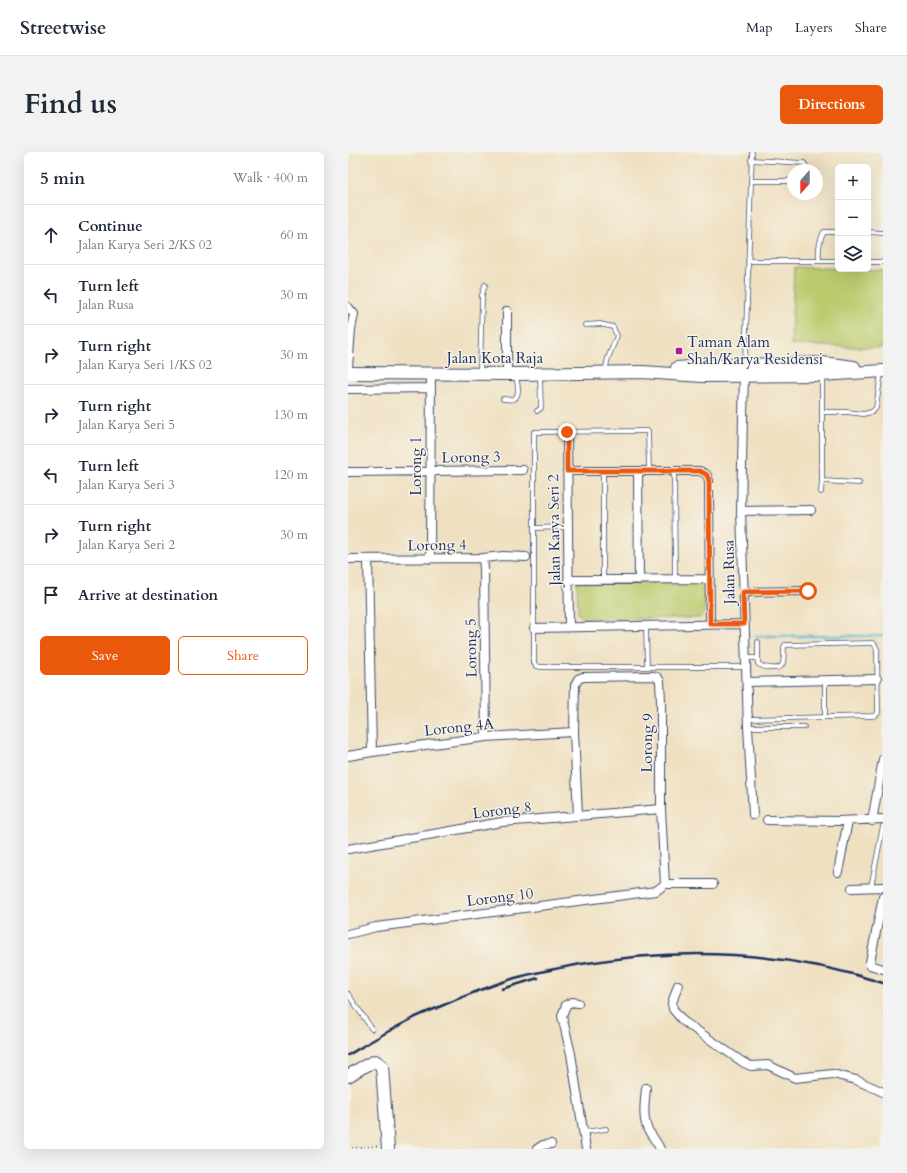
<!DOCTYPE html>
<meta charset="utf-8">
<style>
:root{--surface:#fff;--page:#f2f2f3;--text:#1f2937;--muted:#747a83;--line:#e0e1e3;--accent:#ea580c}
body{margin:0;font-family:Cardo,serif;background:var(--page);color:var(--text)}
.controls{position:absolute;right:12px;top:12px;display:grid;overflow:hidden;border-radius:6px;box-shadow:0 4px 16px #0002}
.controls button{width:36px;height:36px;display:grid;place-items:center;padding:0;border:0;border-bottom:1px solid var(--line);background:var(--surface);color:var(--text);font:20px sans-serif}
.compass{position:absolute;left:439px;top:12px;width:36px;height:36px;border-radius:50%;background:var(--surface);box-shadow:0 4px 16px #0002;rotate:201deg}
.stop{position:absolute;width:12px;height:12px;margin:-9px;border:3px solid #ea580c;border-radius:50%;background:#fff}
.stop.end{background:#ea580c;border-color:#fff;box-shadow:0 1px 4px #0008}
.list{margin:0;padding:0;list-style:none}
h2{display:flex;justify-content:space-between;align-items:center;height:52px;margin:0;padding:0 16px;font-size:17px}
h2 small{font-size:13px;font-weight:400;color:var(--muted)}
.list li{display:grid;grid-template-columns:26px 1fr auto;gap:12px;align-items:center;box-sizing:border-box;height:60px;padding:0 16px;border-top:1px solid var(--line)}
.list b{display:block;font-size:15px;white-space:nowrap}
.list p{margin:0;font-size:13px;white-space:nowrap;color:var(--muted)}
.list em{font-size:13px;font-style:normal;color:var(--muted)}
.actions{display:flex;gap:8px;padding:12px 16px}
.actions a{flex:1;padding:9px 0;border:1px solid var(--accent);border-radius:6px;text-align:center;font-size:14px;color:var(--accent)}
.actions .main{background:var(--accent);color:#fff}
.icon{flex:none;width:22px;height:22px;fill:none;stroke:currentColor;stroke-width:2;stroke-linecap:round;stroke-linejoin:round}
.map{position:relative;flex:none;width:535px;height:997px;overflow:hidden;border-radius:6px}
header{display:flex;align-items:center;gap:24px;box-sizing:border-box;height:56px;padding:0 20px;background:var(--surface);border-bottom:1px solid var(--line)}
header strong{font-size:19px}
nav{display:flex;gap:22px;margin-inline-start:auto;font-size:14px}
.intro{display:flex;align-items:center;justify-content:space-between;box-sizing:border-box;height:96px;padding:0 24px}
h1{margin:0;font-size:28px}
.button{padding:10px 18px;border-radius:6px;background:var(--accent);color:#fff;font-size:14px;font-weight:700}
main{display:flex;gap:24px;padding:0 24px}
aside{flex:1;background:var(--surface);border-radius:6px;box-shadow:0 4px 16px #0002}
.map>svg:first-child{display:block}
</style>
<header>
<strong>Streetwise</strong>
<nav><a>Map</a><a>Layers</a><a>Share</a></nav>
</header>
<div class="intro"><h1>Find us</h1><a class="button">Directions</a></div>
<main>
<aside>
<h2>5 min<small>Walk · 400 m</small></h2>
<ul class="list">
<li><svg class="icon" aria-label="ahead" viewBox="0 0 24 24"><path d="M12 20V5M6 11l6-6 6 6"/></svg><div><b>Continue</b><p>Jalan Karya Seri 2/KS 02</p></div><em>60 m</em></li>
<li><svg class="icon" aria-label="left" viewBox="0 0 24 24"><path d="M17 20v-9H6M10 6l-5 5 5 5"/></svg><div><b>Turn left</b><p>Jalan Rusa</p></div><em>30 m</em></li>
<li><svg class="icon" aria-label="right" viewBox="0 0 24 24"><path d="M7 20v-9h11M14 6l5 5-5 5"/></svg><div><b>Turn right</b><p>Jalan Karya Seri 1/KS 02</p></div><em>30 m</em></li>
<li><svg class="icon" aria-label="right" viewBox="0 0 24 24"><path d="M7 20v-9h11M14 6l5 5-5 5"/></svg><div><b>Turn right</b><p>Jalan Karya Seri 5</p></div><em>130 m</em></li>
<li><svg class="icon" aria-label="left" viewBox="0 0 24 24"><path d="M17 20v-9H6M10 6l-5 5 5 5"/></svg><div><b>Turn left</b><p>Jalan Karya Seri 3</p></div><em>120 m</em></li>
<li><svg class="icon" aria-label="right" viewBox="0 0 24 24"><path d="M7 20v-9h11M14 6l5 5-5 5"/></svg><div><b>Turn right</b><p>Jalan Karya Seri 2</p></div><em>30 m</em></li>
<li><svg class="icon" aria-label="arrive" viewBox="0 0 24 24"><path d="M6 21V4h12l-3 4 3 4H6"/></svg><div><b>Arrive at destination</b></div></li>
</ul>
<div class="actions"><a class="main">Save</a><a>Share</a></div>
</aside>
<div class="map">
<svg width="535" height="997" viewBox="0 0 535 997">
<rect width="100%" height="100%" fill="#f7f3e8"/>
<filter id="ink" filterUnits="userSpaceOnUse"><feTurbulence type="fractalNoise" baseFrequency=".025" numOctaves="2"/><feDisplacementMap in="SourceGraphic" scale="8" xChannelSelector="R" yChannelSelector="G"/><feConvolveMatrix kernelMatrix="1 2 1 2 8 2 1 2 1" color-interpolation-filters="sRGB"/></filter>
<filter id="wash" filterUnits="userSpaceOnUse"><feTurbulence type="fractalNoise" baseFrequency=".012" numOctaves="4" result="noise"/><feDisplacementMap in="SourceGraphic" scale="16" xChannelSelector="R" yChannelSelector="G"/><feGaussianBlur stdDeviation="0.9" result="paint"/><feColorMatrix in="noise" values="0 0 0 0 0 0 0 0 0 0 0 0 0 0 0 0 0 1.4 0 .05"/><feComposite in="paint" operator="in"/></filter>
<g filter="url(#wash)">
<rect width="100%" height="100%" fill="#efe0c1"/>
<!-- green -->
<path fill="#bbca6d" stroke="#6b7c66" d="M 446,115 L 535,118 L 535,196 L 443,193 Z
M 356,429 L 357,461 L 352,466 L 236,467 L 230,462 L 229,430 Z"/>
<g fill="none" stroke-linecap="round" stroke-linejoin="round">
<!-- stream -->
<path stroke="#50b7ce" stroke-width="2.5" d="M 408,484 L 535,484"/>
</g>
</g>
<g filter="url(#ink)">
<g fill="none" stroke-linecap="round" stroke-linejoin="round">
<!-- lane casing -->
<g stroke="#3b4a6d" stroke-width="5.5">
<path id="lane" d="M 403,8 L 456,11 L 458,14 L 458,18
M 403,29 L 445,29
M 520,80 L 535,81
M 471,108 C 470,98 471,89 476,80 L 490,80
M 400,109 L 490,109
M 520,110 L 535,110
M 237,173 L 252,172 L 265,175 L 269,184 L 260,206 L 257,220
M 397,212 L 404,0
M 132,219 L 134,143 L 137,133
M 155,247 C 158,247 163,248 166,247 C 173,243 169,230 168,224
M 189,259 L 193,256 L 192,223
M 474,260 L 499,260 L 515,262 L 524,260 L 528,256 L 533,221
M 255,319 L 255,428
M 301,319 L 300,279 L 186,280 L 186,511 L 188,514 L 193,515 L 398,515
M 326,319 L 327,427
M 474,329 L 511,331
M 473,340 L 474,329 L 474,225
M 186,376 L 220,375
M 298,474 L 299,515
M 398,506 L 410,506
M 477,528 L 477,565
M 400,567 L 525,564 L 528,563 L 530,561 L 529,497 L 527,493 L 525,491 L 437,493 L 436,495 C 435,506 439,518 423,516 C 418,516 415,515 410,512 L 410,490
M 400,575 L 456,575
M 523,735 L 535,674
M 0,842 L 24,877
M 236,980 L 258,977"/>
</g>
<!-- street casing -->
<g stroke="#3b4a6d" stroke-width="10">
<path id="street" d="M 0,155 L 6,162 L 3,177 L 0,216
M 396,219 L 393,359 L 400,575 L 405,663
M 159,222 L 159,159
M 0,237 L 82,236
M 219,280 L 221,475
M 219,319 L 352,319 L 359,323 L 361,329 L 362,472
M 290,319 L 291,428
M 0,320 L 175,318
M 393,359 L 463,358
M 135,406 L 136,417 L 138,585
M 0,407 L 135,406 L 155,404 L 178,405
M 20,407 L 24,600
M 82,407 L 83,222
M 220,428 L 362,427
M 395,440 L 460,439
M 186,476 L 396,472
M 399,530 L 529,527
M 0,604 L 24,600 L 138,585 L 226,580
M 419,668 L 491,669 L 535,667
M 524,669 L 535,607
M 0,697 L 154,670 L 313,657
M 490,720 L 500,669
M 317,732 L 365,732
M 504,736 L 535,735
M 535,745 L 522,810 L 522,813 L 535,817
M 0,782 L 28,775 L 308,739 L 317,732 L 313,657 L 313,550 L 312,529 L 309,525 L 305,524 L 235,525 L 230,527 L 227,533 L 226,580 L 230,663
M 330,833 L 324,851 L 325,857 L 335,869 L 396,911 L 403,914 L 420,913 L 447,926 L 485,922 L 508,928 L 535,940
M 230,851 L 224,850 L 218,853 L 214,864 L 223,902 L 238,997
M 298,936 C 297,950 294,965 300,978 C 304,984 309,990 312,997
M 189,997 L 195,993 L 203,992"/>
</g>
<!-- secondary casing -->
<g stroke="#3b4a6d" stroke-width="14">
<path id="secondary" d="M 329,216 L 356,214 L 474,211 L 506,215
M 0,221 L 168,222 L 294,220 L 355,224 L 474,223 L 535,219
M 0,924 L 13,916 L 27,909 L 34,914 L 40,997"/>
</g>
<!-- path -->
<path stroke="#3b4a6d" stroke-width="1.5" stroke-dasharray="1 3" stroke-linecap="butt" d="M 0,996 L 30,994"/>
<!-- lane -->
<use href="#lane" stroke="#fff" stroke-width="4"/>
<!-- street -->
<use href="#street" stroke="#fff" stroke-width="8"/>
<!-- secondary -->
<use href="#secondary" stroke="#fff" stroke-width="12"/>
<!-- rail -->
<path stroke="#1b2f5e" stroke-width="2.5" d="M 154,837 L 190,826
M 0,903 C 19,892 38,880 58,870 C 68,864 80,860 91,855 C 116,844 142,834 167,826 C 189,820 211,816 233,812 C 333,795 437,799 535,831"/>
</g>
</g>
<g fill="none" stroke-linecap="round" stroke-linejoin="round" filter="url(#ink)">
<!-- route -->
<path stroke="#ea580c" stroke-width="5" d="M 219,280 L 219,319 L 352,319 L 359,323 L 361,329 L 362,472 L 396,472 L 395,440 L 460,439"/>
</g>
<!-- markers -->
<rect fill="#b5179e" stroke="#f7f3e8" stroke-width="1.5" x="327" y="195" width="8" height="8" rx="2"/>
<g text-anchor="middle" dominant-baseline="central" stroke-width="3" stroke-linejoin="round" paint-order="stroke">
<!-- poi labels -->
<g font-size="15" fill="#1b2f5e" stroke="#f7f3e8" text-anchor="start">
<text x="339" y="190">Taman Alam<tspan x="339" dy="17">Shah/Karya Residensi</tspan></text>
</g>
<!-- street labels -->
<g font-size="15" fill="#1b2f5e" stroke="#f7f3e8">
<text x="147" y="206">Jalan Kota Raja</text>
<text transform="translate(123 305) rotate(-1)">Lorong 3</text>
<text transform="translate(68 314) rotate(-90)">Lorong 1</text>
<text transform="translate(206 378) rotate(-91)">Jalan Karya Seri 2</text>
<text transform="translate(89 393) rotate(-1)">Lorong 4</text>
<text transform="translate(381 420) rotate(-91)">Jalan Rusa</text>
<text transform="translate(123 496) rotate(-91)">Lorong 5</text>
<text transform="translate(111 575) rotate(-6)">Lorong 4A</text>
<text transform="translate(299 591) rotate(-89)">Lorong 9</text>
<text transform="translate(154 658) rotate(-7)">Lorong 8</text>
<text transform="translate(152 745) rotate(-7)">Lorong 10</text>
</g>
</g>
</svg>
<div class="controls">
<button>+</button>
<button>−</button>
<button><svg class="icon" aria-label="layers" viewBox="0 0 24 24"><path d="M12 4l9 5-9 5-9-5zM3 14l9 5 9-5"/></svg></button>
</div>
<svg class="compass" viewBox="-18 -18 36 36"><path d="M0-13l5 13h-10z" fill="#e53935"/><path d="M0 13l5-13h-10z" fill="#747a83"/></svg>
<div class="stop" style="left:460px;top:439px"></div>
<div class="stop end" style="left:219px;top:280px"></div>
</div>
</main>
